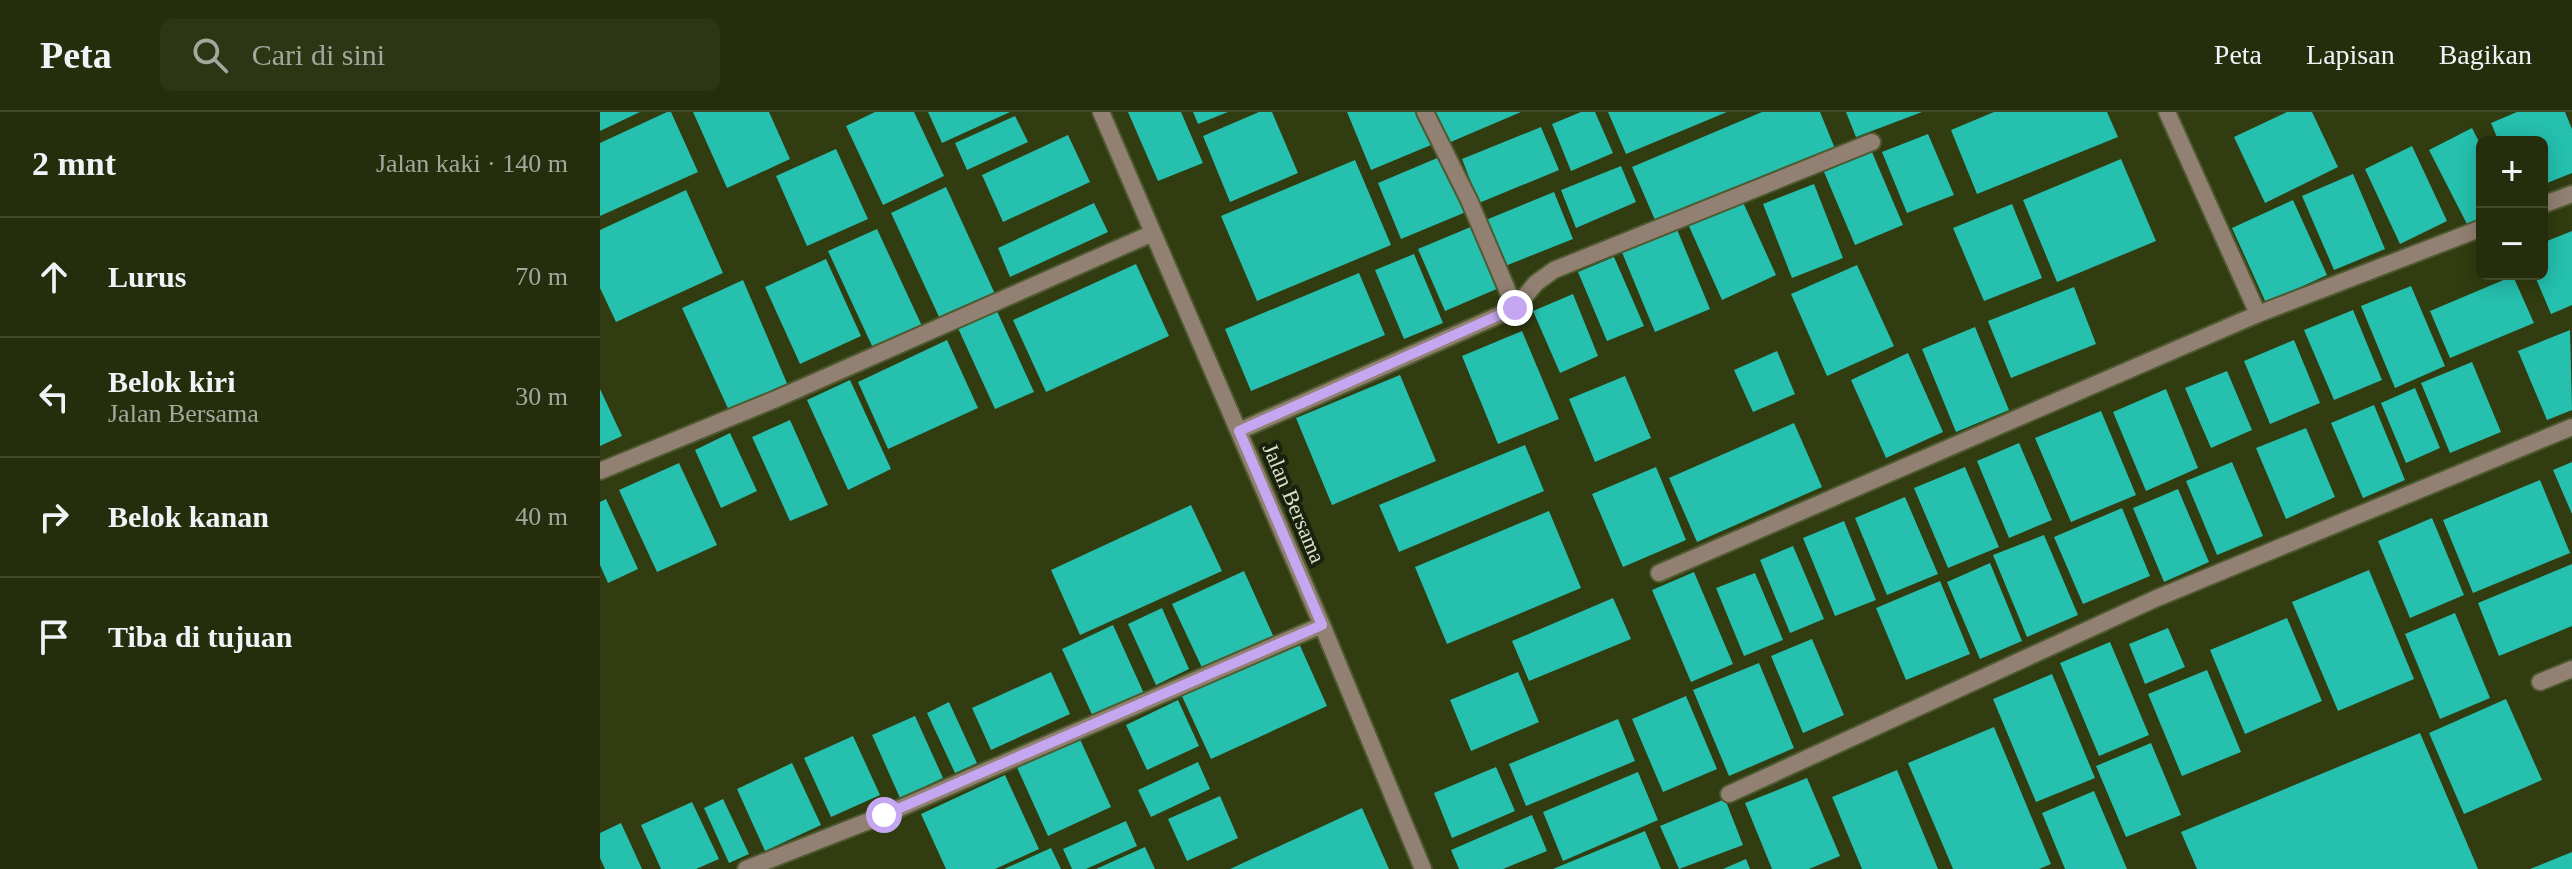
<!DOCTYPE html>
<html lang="id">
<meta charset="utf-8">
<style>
:root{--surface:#252d0c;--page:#2d3515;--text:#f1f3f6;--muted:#a3a89d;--line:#42492d}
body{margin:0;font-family:Georgia,serif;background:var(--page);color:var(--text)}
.controls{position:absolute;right:24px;top:24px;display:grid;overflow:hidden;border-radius:12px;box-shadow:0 4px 20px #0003}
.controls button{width:72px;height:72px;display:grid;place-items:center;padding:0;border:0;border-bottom:2px solid var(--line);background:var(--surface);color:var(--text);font:40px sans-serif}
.stop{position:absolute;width:24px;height:24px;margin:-18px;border:6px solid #c5a7f1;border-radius:50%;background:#fff}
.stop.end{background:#c5a7f1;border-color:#fff;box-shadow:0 2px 8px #0008}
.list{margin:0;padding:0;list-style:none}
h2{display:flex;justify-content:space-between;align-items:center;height:104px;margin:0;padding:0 32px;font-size:34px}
h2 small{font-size:26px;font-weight:400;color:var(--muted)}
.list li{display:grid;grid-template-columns:52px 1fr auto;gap:24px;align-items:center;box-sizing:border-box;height:120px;padding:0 32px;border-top:2px solid var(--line)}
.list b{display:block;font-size:30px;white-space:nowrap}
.list p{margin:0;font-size:26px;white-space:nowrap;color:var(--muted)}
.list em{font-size:26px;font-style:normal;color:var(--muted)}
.icon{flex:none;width:44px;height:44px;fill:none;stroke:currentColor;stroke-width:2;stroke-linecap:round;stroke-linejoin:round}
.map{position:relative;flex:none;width:1972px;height:757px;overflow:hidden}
header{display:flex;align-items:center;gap:48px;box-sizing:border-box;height:112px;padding:0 40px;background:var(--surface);border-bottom:2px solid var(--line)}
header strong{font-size:38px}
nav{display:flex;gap:44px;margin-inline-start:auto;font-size:28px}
.search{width:560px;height:72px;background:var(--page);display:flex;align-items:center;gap:20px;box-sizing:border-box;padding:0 28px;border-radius:12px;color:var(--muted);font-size:30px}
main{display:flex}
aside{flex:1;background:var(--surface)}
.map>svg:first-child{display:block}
</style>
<header>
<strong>Peta</strong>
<div class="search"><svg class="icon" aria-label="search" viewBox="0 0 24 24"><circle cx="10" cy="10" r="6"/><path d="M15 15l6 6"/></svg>Cari di sini</div>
<nav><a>Peta</a><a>Lapisan</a><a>Bagikan</a></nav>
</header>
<main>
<aside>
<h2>2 mnt<small>Jalan kaki · 140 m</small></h2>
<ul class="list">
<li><svg class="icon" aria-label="ahead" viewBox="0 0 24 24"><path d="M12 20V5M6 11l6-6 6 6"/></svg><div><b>Lurus</b></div><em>70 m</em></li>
<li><svg class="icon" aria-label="left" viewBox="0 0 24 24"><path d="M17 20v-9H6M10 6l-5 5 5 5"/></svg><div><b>Belok kiri</b><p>Jalan Bersama</p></div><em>30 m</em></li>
<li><svg class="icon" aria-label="right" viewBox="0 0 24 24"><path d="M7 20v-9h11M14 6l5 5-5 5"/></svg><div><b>Belok kanan</b></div><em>40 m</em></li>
<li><svg class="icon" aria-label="arrive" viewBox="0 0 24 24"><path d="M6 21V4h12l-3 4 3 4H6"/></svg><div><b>Tiba di tujuan</b></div></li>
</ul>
</aside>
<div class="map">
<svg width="1972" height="757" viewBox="0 0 1972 757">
<rect width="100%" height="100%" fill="#313c10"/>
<!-- building -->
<path fill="#25c0ae" d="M 0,0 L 40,0 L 0,19 Z
M 67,0 L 71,0 L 98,60 L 0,104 L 0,31 Z
M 93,0 L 169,0 L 190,47 L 127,76 Z
M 275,0 L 314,0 L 344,64 L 283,93 L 246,14 Z
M 328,0 L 410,0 L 342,31 Z
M 528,0 L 581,0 L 603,51 L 558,69 Z
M 593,0 L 628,0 L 598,12 Z
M 659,0 L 672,0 L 698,61 L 630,90 L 603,24 Z
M 747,0 L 817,0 L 831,33 L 771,58 Z
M 832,0 L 921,0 L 846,32 Z
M 981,0 L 995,0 L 1013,41 L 971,59 L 952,12 Z
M 1008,0 L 1127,0 L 1026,42 Z
M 1162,0 L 1220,0 L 1236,39 L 1058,115 L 1032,55 Z
M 1246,0 L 1322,0 L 1256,25 Z
M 1394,0 L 1507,0 L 1518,25 L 1377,82 L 1351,18 Z
M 1687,0 L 1712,0 L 1738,55 L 1665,91 L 1634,25 Z
M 1917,0 L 1965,0 L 1972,17 L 1972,61 L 1942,73 L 1942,30 L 1899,30 L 1891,11 Z
M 415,4 L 428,30 L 367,58 L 355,31 Z
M 941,15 L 959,58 L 879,91 L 862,47 Z
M 1872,16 L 1882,36 L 1882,109 L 1869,116 L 1829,38 Z
M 1328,22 L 1354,83 L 1307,101 L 1282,40 Z
M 468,23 L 490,70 L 403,110 L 382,63 Z
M 1812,34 L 1847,109 L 1800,132 L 1765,57 Z
M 236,37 L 268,107 L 207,134 L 176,64 Z
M 1272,40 L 1303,113 L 1255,133 L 1224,60 Z
M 842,44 L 866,100 L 801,127 L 778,71 Z
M 1521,47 L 1556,129 L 1457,170 L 1423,88 Z
M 755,48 L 791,133 L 657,189 L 621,104 Z
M 1021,54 L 1036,90 L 976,116 L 961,78 Z
M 1753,62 L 1785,137 L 1734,158 L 1702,84 Z
M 1214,72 L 1243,146 L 1192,166 L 1163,92 Z
M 346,75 L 395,182 L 340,207 L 291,101 Z
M 86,78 L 123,161 L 16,210 L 0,176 L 0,118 Z
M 954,80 L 973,127 L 900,156 L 881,110 Z
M 1142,88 L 1176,163 L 1122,188 L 1088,112 Z
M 1693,88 L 1727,163 L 1666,191 L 1632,116 Z
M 494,91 L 508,120 L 410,165 L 398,136 Z
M 1412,92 L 1442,166 L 1384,189 L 1353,116 Z
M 873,114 L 899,176 L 845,199 L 818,137 Z
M 1076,115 L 1110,197 L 1055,220 L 1021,138 Z
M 277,117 L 322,214 L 273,236 L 228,139 Z
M 1972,119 L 1972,193 L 1951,202 L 1934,162 L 1942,162 L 1942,131 Z
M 814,142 L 843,211 L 804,227 L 775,158 Z
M 1014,145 L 1044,214 L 1007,229 L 978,160 Z
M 226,147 L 261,224 L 200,252 L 165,175 Z
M 536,152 L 569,224 L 446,280 L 413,208 Z
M 1257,153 L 1294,234 L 1227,264 L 1191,182 Z
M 759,161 L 785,223 L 651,279 L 625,217 Z
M 1913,164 L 1934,211 L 1850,246 L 1830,199 Z
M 143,168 L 189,276 L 131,303 L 82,196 Z
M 1811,174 L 1845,254 L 1795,276 L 1761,194 Z
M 1474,175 L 1496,232 L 1411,266 L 1388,209 Z
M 973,182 L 998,244 L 960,261 L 933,199 Z
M 396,197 L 434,280 L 395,297 L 357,214 Z
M 1753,198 L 1782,268 L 1734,288 L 1704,218 Z
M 1375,215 L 1409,298 L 1356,320 L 1322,237 Z
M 1970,218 L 1972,298 L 1947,308 L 1918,239 Z
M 922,219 L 959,307 L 898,332 L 862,244 Z
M 347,228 L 378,296 L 288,337 L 258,270 Z
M 1694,228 L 1720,291 L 1670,312 L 1644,249 Z
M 1177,239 L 1195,282 L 1153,300 L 1134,258 Z
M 1308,241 L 1343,320 L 1286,346 L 1251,268 Z
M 1872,250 L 1901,320 L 1850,341 L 1821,271 Z
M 1627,259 L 1652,318 L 1611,336 L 1585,276 Z
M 800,263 L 836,349 L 732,393 L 696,306 Z
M 1025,264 L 1051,326 L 995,350 L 969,287 Z
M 250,268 L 291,357 L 248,378 L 207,288 Z
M 1815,276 L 1840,336 L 1806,351 L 1781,291 Z
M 0,277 L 22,324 L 0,334 Z
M 1566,277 L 1598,356 L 1546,379 L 1513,300 Z
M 1774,293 L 1805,368 L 1763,386 L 1731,311 Z
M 1501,299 L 1536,383 L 1471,410 L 1435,326 Z
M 190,308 L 228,393 L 190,409 L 152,325 Z
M 1194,311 L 1222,375 L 1097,430 L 1069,366 Z
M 1706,316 L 1735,385 L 1686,407 L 1656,336 Z
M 130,321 L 157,379 L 121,396 L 95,338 Z
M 1419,331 L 1452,408 L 1409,426 L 1377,349 Z
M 925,333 L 944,379 L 799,440 L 779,393 Z
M 1632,350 L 1663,424 L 1617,443 L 1586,369 Z
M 1972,350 L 1972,402 L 1953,358 Z
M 79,351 L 117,433 L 57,460 L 19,378 Z
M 1056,355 L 1086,428 L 1023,455 L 992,382 Z
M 1365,355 L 1399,435 L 1348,456 L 1314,376 Z
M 1940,368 L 1970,441 L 1873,481 L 1843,408 Z
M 1578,377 L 1609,450 L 1564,470 L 1533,396 Z
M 1305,385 L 1338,462 L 1287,483 L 1255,406 Z
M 6,387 L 38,457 L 8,471 L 0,453 L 0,390 Z
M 591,393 L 622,459 L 480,523 L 451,458 Z
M 1522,396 L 1550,464 L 1483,492 L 1454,425 Z
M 949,399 L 981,476 L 847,532 L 815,455 Z
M 1832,406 L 1864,483 L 1810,506 L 1778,429 Z
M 1244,409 L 1276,488 L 1235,504 L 1203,426 Z
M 1444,423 L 1478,503 L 1427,525 L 1393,443 Z
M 1193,434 L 1224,507 L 1190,521 L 1160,448 Z
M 1390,451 L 1422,529 L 1380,547 L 1347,470 Z
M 1972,452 L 1972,514 L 1899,544 L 1878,491 Z
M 1769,458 L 1814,567 L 1738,599 L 1692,490 Z
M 644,459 L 676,530 L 605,562 L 572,492 Z
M 1094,460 L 1133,552 L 1091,570 L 1052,478 Z
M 1155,461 L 1183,528 L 1144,544 L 1116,476 Z
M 1340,469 L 1370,542 L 1306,568 L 1276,496 Z
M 1013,486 L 1031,527 L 929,569 L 912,529 Z
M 562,496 L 589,557 L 556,573 L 528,512 Z
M 1855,501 L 1890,586 L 1840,607 L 1805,522 Z
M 1687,506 L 1722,589 L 1645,622 L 1610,538 Z
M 513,513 L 546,586 L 495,609 L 462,537 Z
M 1568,516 L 1585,555 L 1545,572 L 1529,532 Z
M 697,527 L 727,594 L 611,647 L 580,580 Z
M 1212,527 L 1244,603 L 1203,621 L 1171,544 Z
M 1510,530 L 1549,623 L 1499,644 L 1460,551 Z
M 1159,551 L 1194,636 L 1129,664 L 1093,578 Z
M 1607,558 L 1641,640 L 1582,664 L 1548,582 Z
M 451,560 L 470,602 L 391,638 L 372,596 Z
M 918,560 L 939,610 L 871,639 L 850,588 Z
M 1452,562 L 1495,666 L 1436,690 L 1393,587 Z
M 1086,584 L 1117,657 L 1063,680 L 1032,607 Z
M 1906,587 L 1942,668 L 1864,702 L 1829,621 Z
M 578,588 L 599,634 L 547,658 L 526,613 Z
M 349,590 L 377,651 L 355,661 L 327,601 Z
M 315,604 L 343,666 L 300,686 L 272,623 Z
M 1018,607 L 1035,649 L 926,694 L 909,652 Z
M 1394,615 L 1451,752 L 1439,757 L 1353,757 L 1308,651 Z
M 1820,621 L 1878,757 L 1597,757 L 1581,720 Z
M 478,623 L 511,695 L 448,724 L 415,651 Z
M 253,624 L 280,683 L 231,705 L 204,646 Z
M 1551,631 L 1581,703 L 1526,725 L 1496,654 Z
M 598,650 L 610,677 L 551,705 L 538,678 Z
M 192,651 L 221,713 L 165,739 L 137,677 Z
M 896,655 L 915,699 L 852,726 L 834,681 Z
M 1297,658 L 1338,757 L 1262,757 L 1232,685 Z
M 1038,660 L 1058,708 L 963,749 L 943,700 Z
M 405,663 L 439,737 L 395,757 L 346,757 L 321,702 Z
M 1207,666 L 1240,744 L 1209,757 L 1172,757 L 1145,691 Z
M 1494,679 L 1527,757 L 1465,757 L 1442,701 Z
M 620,684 L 638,726 L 587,749 L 568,707 Z
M 123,687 L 149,742 L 129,751 L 104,696 Z
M 1125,687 L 1143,733 L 1079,757 L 1060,714 Z
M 92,690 L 119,747 L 96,757 L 61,757 L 41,713 Z
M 762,696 L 789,757 L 630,757 Z
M 932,703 L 947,739 L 903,757 L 859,757 L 851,738 Z
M 526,709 L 537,734 L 486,757 L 472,757 L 463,737 Z
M 21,711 L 42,757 L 5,757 L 0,746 L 0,721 Z
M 1045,719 L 1061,757 L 953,757 Z
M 545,735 L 555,757 L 496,757 Z
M 451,736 L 461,757 L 404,757 Z
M 1972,740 L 1972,757 L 1930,757 Z
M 1146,747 L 1150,757 L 1123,757 Z"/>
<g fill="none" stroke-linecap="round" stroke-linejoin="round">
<!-- lane casing -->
<g stroke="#4f5a31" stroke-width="20">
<path id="lane" d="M 1940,570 L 1972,557"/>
</g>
<!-- street casing -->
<g stroke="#4f5a31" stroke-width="20">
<path id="street" d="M 501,0 L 722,513 L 823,757
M 825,0 L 869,88 L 915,196
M 1567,0 L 1658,202
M 1942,93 L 1972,82
M 639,319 L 915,196 L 936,171 L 954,158 L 1272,30
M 0,359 L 176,287 L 553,121
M 1059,461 L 1658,202 L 1882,116
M 1129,682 L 1557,486 L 1972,315
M 146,757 L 284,703 L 722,513"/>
</g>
<!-- lane -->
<use href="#lane" stroke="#928172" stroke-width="16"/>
<!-- street -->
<use href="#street" stroke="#928172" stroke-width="16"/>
</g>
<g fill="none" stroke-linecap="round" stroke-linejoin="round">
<!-- route -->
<path stroke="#c5a7f1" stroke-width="10" d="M 284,703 L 722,513 L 639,319 L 915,196"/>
</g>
<g text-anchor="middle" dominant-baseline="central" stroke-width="8" stroke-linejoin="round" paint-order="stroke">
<!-- street labels -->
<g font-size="22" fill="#dae2ca" stroke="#1b210f">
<text transform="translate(694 391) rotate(67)">Jalan Bersama</text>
</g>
</g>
</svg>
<div class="controls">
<button>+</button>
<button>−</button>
</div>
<div class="stop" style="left:284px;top:703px"></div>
<div class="stop end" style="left:915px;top:196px"></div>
</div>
</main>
